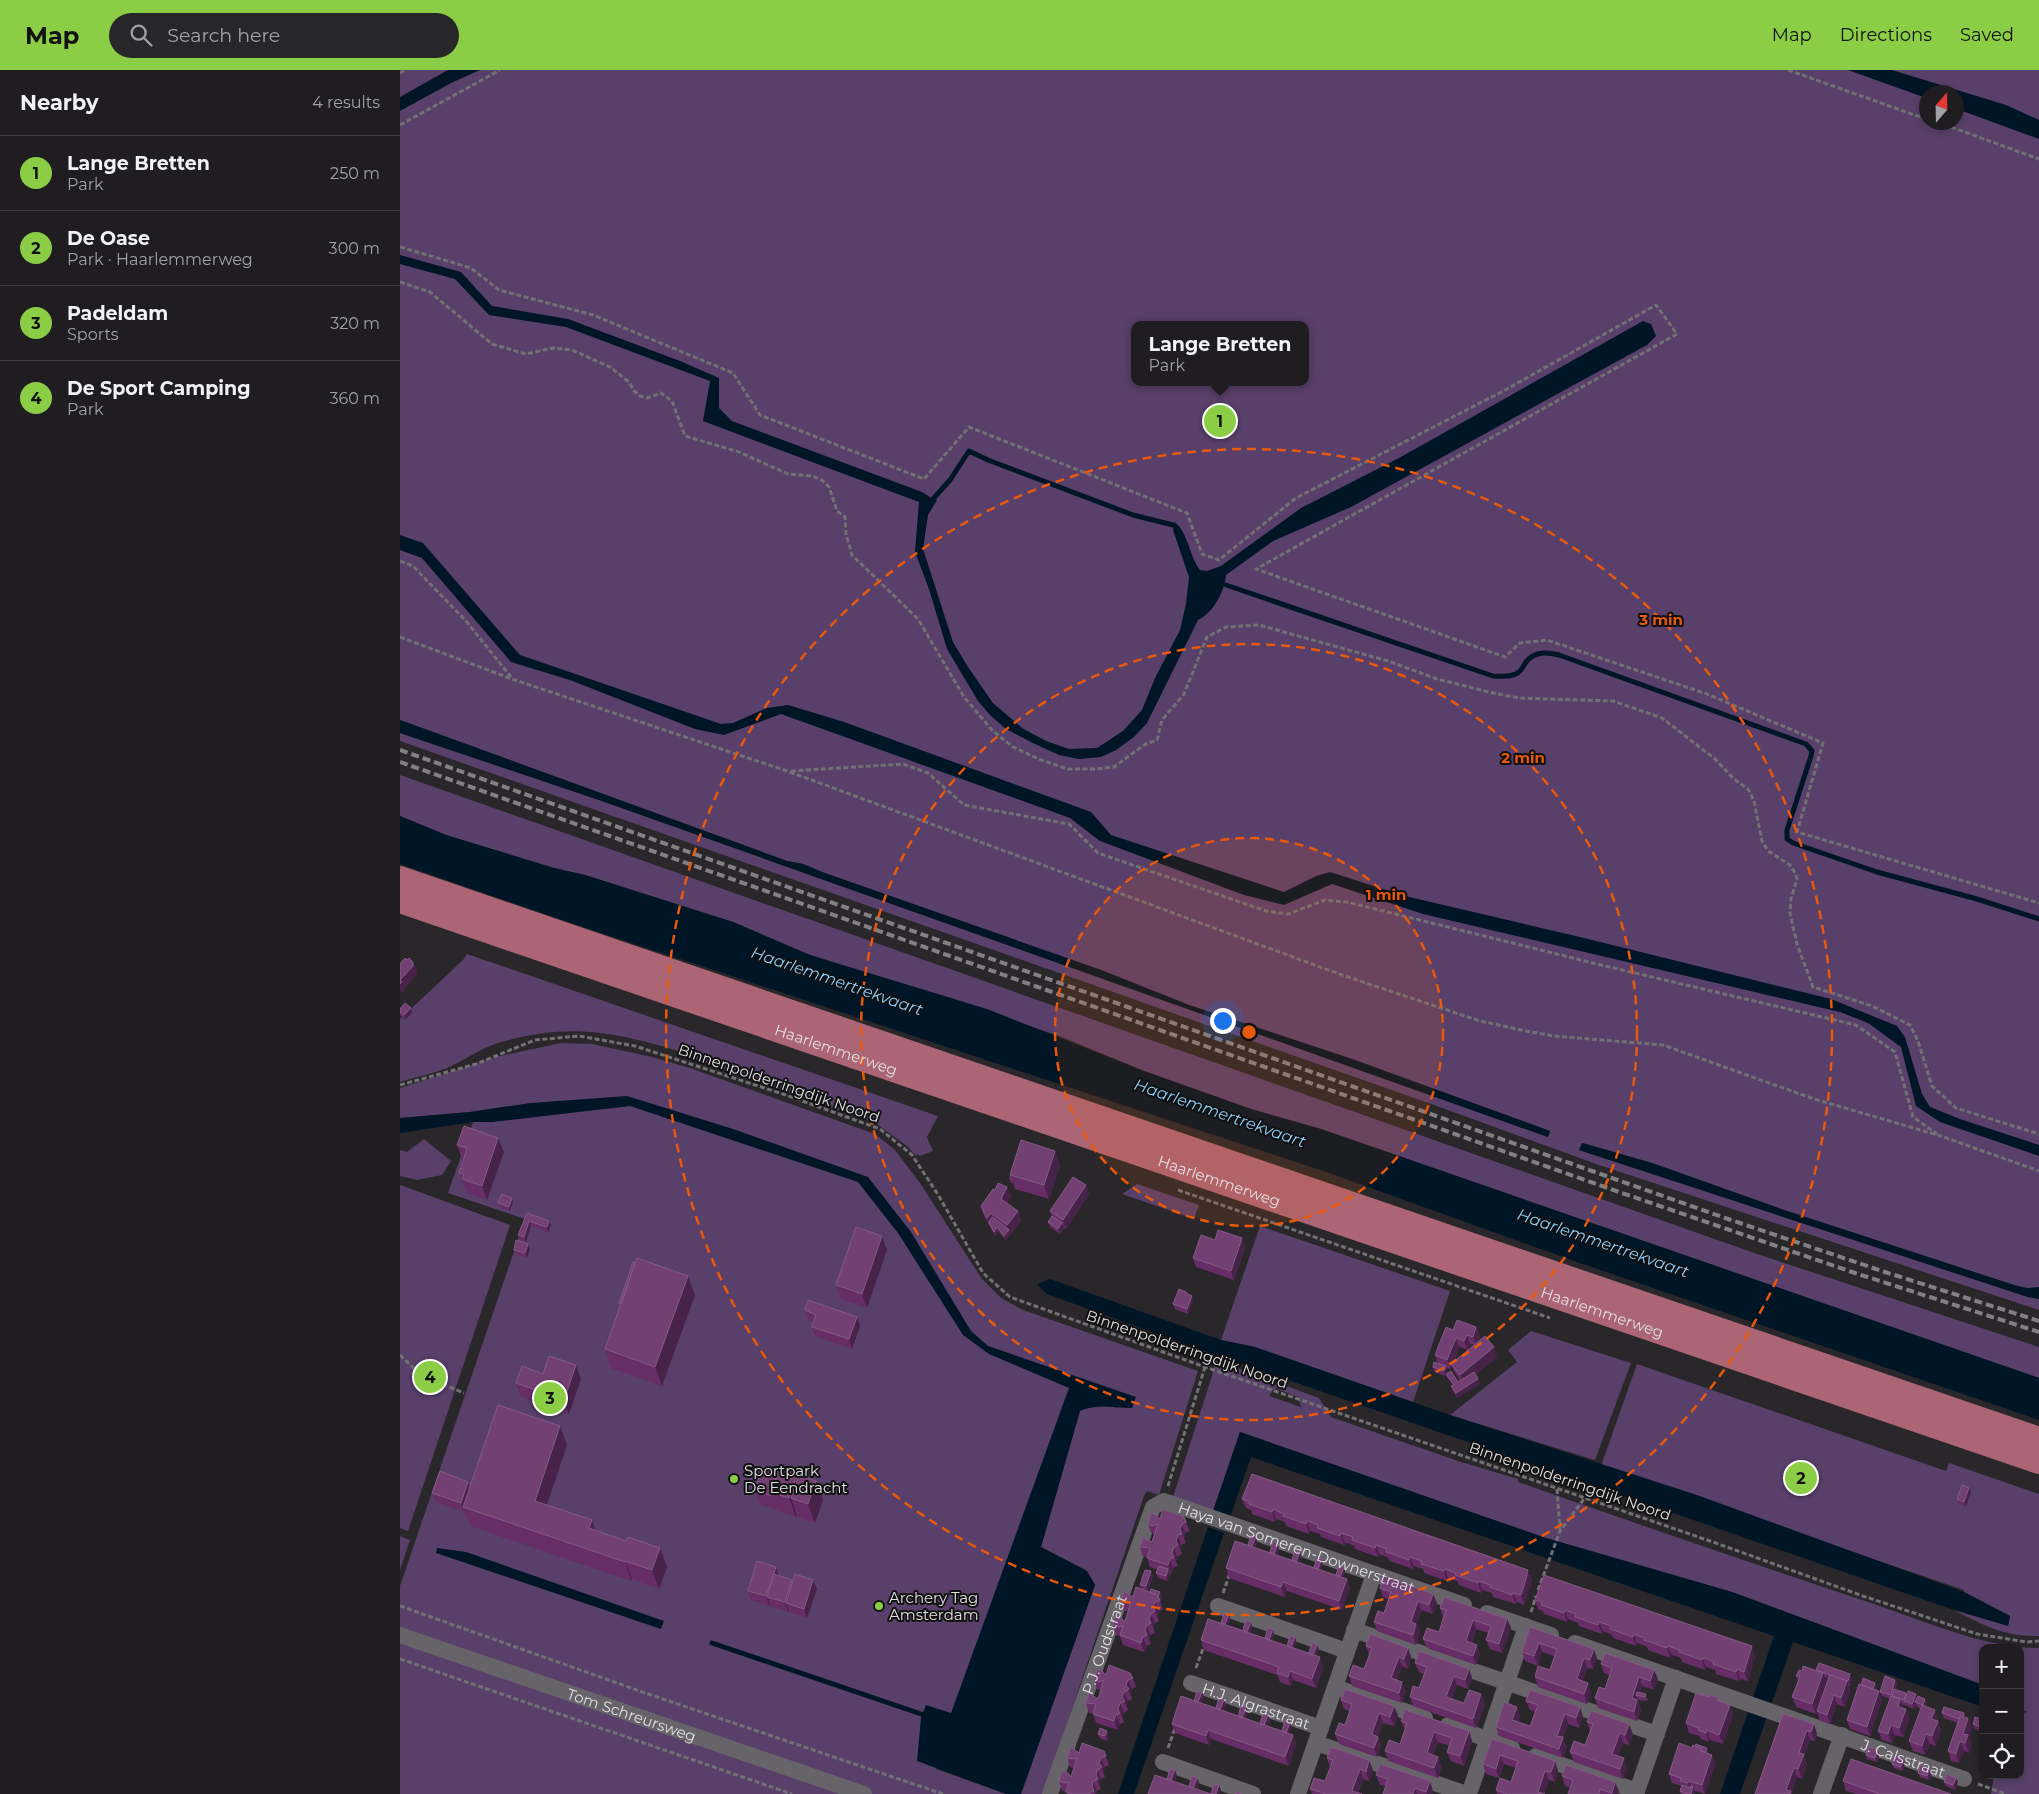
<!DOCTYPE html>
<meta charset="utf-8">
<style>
:root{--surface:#1f1d20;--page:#272629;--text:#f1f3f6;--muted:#a1a2a5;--line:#3c3b3e;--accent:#8bce46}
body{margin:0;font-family:Montserrat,sans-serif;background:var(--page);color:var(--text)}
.controls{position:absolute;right:15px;bottom:15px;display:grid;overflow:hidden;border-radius:10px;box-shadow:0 2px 8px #0003}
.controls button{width:45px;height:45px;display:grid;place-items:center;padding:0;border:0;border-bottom:1px solid var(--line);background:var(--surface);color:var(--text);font:25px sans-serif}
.compass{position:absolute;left:1519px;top:15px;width:45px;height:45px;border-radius:50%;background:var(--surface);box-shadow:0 2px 8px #0003;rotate:20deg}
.you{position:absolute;left:822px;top:950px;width:18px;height:18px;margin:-12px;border:4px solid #fff;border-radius:50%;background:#1a73e8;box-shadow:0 0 0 8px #1a73e833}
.badge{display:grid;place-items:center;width:32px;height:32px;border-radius:50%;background:var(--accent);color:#111;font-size:16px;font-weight:700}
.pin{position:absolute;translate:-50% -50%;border:2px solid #fff;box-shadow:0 1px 5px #0006}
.popup{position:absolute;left:731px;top:251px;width:178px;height:65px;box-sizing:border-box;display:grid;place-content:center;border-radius:10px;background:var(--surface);filter:drop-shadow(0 1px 4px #0005);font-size:16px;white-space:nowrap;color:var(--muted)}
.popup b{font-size:19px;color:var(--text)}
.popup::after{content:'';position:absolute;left:50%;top:100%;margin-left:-10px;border:10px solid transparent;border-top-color:var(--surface)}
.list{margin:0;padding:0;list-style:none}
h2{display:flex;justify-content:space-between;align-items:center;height:65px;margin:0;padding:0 20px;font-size:21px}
h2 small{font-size:16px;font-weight:400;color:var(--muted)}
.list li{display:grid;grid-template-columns:32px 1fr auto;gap:15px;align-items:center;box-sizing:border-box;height:75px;padding:0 20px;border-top:1px solid var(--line)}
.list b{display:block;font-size:19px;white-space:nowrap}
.list p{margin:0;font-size:16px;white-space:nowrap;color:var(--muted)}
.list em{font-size:16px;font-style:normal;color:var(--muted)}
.icon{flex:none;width:28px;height:28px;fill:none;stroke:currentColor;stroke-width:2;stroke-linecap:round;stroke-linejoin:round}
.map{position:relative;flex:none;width:1639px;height:1724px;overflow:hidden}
header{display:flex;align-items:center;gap:30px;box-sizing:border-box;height:70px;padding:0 25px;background:var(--accent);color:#111}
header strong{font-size:24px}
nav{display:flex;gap:28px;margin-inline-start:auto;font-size:18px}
.search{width:350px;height:45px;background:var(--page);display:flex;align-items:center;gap:12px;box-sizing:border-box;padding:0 18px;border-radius:28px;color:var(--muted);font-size:19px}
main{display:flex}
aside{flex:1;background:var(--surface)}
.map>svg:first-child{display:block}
</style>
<header>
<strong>Map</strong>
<div class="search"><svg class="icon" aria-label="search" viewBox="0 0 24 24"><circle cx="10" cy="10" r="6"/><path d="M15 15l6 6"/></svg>Search here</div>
<nav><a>Map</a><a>Directions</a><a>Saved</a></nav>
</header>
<main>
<aside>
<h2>Nearby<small>4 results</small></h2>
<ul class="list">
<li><span class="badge">1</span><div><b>Lange Bretten</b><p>Park</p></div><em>250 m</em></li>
<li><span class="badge">2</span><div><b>De Oase</b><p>Park · Haarlemmerweg</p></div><em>300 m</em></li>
<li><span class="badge">3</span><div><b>Padeldam</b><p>Sports</p></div><em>320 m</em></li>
<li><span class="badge">4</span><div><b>De Sport Camping</b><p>Park</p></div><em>360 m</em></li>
</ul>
</aside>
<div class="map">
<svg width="1639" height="1724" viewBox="0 0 1639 1724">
<rect width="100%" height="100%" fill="#29272a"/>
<!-- green -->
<path fill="#59406a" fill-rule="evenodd" d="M 0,0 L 1639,0 L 1639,1221 L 1614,1215 L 1384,1140 L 1252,1093 L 1183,1073 L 1179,1080 L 1628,1227 L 1639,1229 L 1639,1240 L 1196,1094 L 1034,1035 L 0,671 L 0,663 L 199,730 L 1148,1067 L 1150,1061 L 952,989 L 789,935 L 701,900 L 422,802 L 403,794 L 387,791 L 0,650 ZM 1526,22 L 1556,22 L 1556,52 L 1526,52 ZM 735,255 L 905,255 L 905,312 L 735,312 Z
M 0,705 L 1360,1185 L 1639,1277 L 1639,1308 L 921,1059 L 851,1039 L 744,1001 L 657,965 L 410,885 L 333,852 L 185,805 L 154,798 L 46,765 L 0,746 Z
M 67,884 L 538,1046 L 527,1067 L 533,1081 L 520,1086 L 517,1084 L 516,1086 L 507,1076 L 474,1052 L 291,988 L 292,985 C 219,963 171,950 95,974 C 78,980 63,991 47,998 C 32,1004 15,1007 0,1012 L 0,949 L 63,890 Z
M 161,973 L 192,974 L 252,987 L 290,998 L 475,1064 L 495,1080 L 520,1113 L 582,1209 L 601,1228 L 623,1240 L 798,1301 L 759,1425 L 747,1421 L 744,1426 L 643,1724 L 621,1724 L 695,1515 L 687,1501 L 641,1477 L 680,1340 C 694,1336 705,1335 719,1338 L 663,1315 L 670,1318 L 571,1592 L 536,1699 L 606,1724 L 0,1724 L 0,1516 L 125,1149 L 48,1123 L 73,1052 L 131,1033 L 70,1042 L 0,1048 L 0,1018 L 100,986 Z
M 24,1069 L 51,1091 L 42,1105 L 17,1110 L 0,1106 L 0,1080 L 7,1082 Z
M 737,1114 L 799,1135 L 794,1149 L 722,1124 Z
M 0,1115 L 110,1155 L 8,1461 L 0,1458 Z
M 860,1156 L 1050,1221 L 1013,1332 L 855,1277 L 821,1270 Z
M 1131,1261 L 1231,1293 L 1195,1390 L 1050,1345 L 1117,1292 L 1108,1280 Z
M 815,1290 L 919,1328 L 931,1347 L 1061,1392 L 1118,1409 L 1118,1412 C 1234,1453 1351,1493 1468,1532 C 1519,1549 1586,1579 1639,1578 L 1639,1724 L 1591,1724 L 1594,1705 L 1620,1705 L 1620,1644 L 1627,1642 L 1620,1639 L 1620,1578 L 1583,1578 L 1583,1615 L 1332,1522 L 1146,1468 L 840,1362 L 812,1444 L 772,1430 L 812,1306 ZM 875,1318 L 898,1327 L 901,1337 L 869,1326 Z
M 1237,1294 L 1546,1401 L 1549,1393 L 1639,1424 L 1639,1566 C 1605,1567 1583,1555 1554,1540 L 1608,1555 L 1610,1546 L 1564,1522 L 1564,1520 L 1201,1396 Z
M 0,1466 L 10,1470 L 0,1500 Z"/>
<!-- water -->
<path fill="#001526" d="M 48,0 L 80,0 L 51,13 L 0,41 L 0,27 Z
M 1448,0 L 1492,0 L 1606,35 L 1639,50 L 1639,69 L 1557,39 L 1556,22 L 1526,22 L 1526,28 Z
M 0,185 L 61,202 L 92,236 L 168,249 L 280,291 L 319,308 L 319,338 L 332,351 L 522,422 L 533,429 L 537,430 L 528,445 L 523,479 L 553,572 L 568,597 L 593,633 L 622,658 L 646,671 L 669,679 L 697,678 L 723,661 L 742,640 L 755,608 L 780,560 L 786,534 L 789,507 L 773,460 L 774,452 C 788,461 789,486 800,500 L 807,501 L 821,496 L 901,438 L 999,388 L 1243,251 L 1251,254 L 1256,266 L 1247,275 L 951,437 L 873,471 L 826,505 C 825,521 813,543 798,550 L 747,653 L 734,667 L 716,680 L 701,687 L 679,689 L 659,685 L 635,674 L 606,659 L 590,645 L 578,631 L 547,579 L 529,519 L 515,482 L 519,432 L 303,351 L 310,311 L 166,257 L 89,245 L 55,209 L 0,194 Z
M 0,465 L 23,473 L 120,585 L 321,654 L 333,653 L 367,638 L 388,635 L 444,652 L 691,742 L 711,765 L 884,822 L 916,806 L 930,802 L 1005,826 L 1180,867 L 1431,929 L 1497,956 L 1505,967 L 1522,1024 L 1530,1037 L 1560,1049 L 1639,1075 L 1639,1086 L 1540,1052 L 1516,1036 L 1501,977 L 1468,953 L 1440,942 L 1023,844 L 932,814 L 884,835 L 844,825 L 700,771 L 670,748 L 381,644 L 324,665 L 295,659 L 170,610 L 111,592 L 22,488 L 0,480 Z
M 0,650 L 387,791 L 403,794 L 422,802 L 701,900 L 789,935 L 952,989 L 1150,1061 L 1148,1067 L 199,730 L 0,663 Z
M 0,746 L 46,765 L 154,798 L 185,805 L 333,852 L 410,885 L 587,939 L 744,1001 L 851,1039 L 921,1059 L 1639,1308 L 1639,1350 L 1180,1193 L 929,1103 L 162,850 L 0,794 Z
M 227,1026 L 333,1059 L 468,1107 L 511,1162 L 571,1261 L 588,1276 L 736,1327 L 732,1338 C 713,1338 699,1333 680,1341 L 641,1477 L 687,1501 L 695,1515 L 621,1724 L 606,1724 L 517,1691 L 521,1648 L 526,1635 L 551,1643 L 669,1318 L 589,1284 L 563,1265 L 498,1163 L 458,1112 L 230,1036 L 92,1052 L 73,1052 L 0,1063 L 0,1048 L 70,1042 L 131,1033 Z
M 1182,1073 L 1252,1093 L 1384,1140 L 1614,1215 L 1627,1218 L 1639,1217 L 1639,1229 L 1628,1227 L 1179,1080 Z
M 650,1209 L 821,1270 L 855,1277 L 1050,1345 L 1297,1425 L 1564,1522 L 1610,1546 L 1608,1556 L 1554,1540 L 816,1285 L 647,1224 L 637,1214 Z
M 840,1362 L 1146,1468 L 1332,1522 L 1583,1615 L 1583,1637 L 1393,1572 L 1340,1724 L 1320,1724 L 1374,1566 L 851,1387 L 829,1450 L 812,1444 Z
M 808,1457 L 824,1463 L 734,1724 L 718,1724 Z
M 37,1478 L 66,1482 L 264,1551 L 261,1559 L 36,1483 Z"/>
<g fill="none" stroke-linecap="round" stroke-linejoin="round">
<!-- stream -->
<path stroke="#001526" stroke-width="5" d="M 533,429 L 550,410 L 569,381 L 588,390 L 733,445 L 773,455
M 826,515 L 1093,606 C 1102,606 1113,608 1120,601 C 1122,599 1124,595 1126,592 C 1135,581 1147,582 1159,585 L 1406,674 L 1412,681 L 1411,686 L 1387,760 L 1387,769 L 1393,773 L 1477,802 L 1577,829 L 1639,849
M 312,1573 L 527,1646"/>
<!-- path -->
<path stroke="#727073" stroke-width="3" stroke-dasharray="5 2.5" stroke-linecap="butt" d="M 1388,0 L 1526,49
M 0,3 L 5,0
M 1537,52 L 1639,89
M 0,55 L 100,0
M 0,177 L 71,198 L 99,220 L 193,245 L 333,303 L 360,345 L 524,409 L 569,357 L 787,443 L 802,484 L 819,490 L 896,428 L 1107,319 L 1256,235 L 1277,264 L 856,499 L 1105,587 L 1120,573 L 1147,570 L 1307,624 L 1423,673 L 1397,762 L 1639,833
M 0,212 L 30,222 L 92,274 L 126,284 L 153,278 L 172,280 L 210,297 L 230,313 L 233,320 L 240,326 L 247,328 L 261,323 L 272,331 L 285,366 L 339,382 L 388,404 L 412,406 L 422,410 L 429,417 L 437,441 L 445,447 L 446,464 L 452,485 L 518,549 L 564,627 L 592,660 L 613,677 L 641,690 L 668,699 L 695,699 L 714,697 L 744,675 L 757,670 L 762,650 L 784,624 L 807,567 L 826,557 L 859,555 L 988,591 L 1037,609 L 1093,623 L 1119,628 L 1213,631 L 1262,648 L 1315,689 L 1334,709 L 1348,719 L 1354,731 L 1362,771 L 1368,781 L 1390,795 L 1395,803 L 1397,809 L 1391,829 L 1390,843 L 1397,874 L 1413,917 L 1472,936 L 1510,955 L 1518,971 L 1532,1016 L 1556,1038 L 1639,1064
M 0,491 L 13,496 L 66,551 L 111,607
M 0,567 L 112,609 L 387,701 L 942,905 L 1080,951 L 1126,961 L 1154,966 L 1263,975 L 1414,1029 L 1541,1066 L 1639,1101
M 391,701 L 503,694 L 528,703 L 564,735 L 669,754 L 698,783 L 866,841 L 888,844 L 925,830 L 947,832 L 1201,895 L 1456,955 L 1495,982 L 1513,1047 L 1537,1064
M 0,1015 L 76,994 L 135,970 L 179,966 L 235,976 L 383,1024 L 480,1059 L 512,1085 L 537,1123 L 583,1203 L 610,1227 L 805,1297 L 1310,1471 L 1463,1526 L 1577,1564 L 1627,1572 L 1639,1571
M 778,1120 L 1150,1248
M 0,1285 L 22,1306 L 64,1323
M 768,1416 L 805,1297
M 1157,1419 L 1160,1460
M 1138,1520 L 1160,1461 L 1184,1429
M 823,1523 L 830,1503
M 0,1536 L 251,1625 L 543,1724
M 1131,1542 L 1136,1526
M 0,1589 L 392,1724
M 796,1598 L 805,1573
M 768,1678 L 775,1658
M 1578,1714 L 1606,1724"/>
<!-- street -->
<g stroke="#666468" stroke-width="16">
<path d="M 818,1536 L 947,1581"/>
<path d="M 1087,1543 L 1151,1565"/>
<path d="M 954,1560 L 1257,1664"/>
<path id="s1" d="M 0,1565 L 464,1724"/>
<path id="s2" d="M 1175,1573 L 1564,1709"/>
<path id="s3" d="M 791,1613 L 921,1658"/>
<path d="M 935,1617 L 1025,1648"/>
<path d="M 1048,1655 L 1112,1678"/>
<path d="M 916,1673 L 1067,1724"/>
<path d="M 1136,1686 L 1237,1721"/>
<path d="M 763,1692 L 853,1724"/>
<path id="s4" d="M 650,1724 L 753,1437 L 764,1431 L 1064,1535"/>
<path d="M 898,1724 L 974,1504"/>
<path d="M 1069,1724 L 1126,1556"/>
<path d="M 1236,1724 L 1276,1608"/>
<path d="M 1421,1724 L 1442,1665"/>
</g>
<!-- primary -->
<g stroke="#ac6575" stroke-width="26">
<path d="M 0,809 L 1639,1370"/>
<path id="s5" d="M 0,830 L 1639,1391"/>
</g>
<!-- rail -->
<path stroke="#828083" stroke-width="4" stroke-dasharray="8 4" stroke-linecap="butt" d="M 0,680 L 1328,1149 L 1485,1202 L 1639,1251
M 0,692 L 1222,1123 L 1455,1203 L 1639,1262"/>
</g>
<!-- wall -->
<path fill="#662d66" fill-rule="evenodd" d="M 0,939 L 12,943 L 5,950 L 0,945 Z
M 98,1068 L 104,1082 L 87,1130 L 67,1123 L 59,1103 L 63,1089 L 62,1089 L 57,1075 Z
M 621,1070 L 660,1095 L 649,1129 L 615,1119 L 613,1113 L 611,1113 L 609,1108 Z
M 686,1115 L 689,1124 L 666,1159 L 664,1158 L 660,1164 L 650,1157 L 648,1152 L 652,1146 L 650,1141 Z
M 607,1117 L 611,1126 L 607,1133 L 618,1141 L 621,1151 L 606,1170 L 599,1162 L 595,1166 L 584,1146 L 581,1136 L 595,1120 Z
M 113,1132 L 110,1141 L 100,1138 L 98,1133 Z
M 127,1143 L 151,1155 L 148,1162 L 131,1156 L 126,1172 L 120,1170 L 118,1165 Z
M 842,1168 L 845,1178 L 834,1210 L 796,1197 L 793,1188 L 815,1170 Z
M 130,1179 L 127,1188 L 116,1184 L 114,1180 Z
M 487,1180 L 467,1238 L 441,1229 L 436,1215 Z
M 786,1222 L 787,1224 L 793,1230 L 788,1244 L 775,1239 L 773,1234 Z
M 295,1225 L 262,1316 L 211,1298 L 205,1279 L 220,1236 L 219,1233 Z
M 405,1240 L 457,1247 L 460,1256 L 452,1279 L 415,1266 L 412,1257 L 414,1252 L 408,1250 Z
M 1076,1257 L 1080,1267 L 1078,1272 L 1097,1287 L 1075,1305 L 1080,1314 L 1057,1328 L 1053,1321 L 1051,1316 L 1053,1315 L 1048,1309 L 1046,1304 L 1058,1312 L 1060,1310 L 1055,1303 L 1052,1296 L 1051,1299 L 1046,1298 L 1047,1300 L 1045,1306 L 1034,1302 L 1033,1297 L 1038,1293 L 1035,1285 L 1053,1260 ZM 1070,1274 L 1074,1275 L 1054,1292 L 1059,1277 L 1068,1280 Z
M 143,1304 L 181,1309 L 169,1344 L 121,1327 L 116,1313 Z
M 160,1356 L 167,1375 L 147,1435 L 196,1461 L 226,1471 L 260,1478 L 267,1497 L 259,1519 L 232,1509 L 231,1511 L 70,1456 L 64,1441 L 64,1442 L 36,1432 L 32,1423 L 70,1418 Z
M 378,1402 L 416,1411 L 423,1430 L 415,1453 L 397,1447 L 397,1445 L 396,1447 L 378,1441 L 378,1439 L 377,1440 L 360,1434 L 355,1420 Z
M 1569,1418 L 1571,1422 L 1566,1436 L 1559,1434 L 1557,1429 Z
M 842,1429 L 1132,1509 L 1130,1518 L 1124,1535 L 1117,1532 L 1116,1534 L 1093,1527 L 1092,1523 L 1082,1520 L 1081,1523 L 1059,1515 L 1057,1511 L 1048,1508 L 1047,1511 L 1024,1503 L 1023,1499 L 1014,1496 L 1013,1499 L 990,1491 L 988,1488 L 979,1484 L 978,1487 L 955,1479 L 954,1476 L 950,1474 L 945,1473 L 944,1475 L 921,1467 L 920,1464 L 910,1461 L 909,1464 L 886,1456 L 885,1452 L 876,1449 L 875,1452 L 852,1444 L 851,1440 L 846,1438 Z
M 760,1449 L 786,1452 L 790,1461 L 785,1463 L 784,1468 L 786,1473 L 781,1475 L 780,1479 L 782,1484 L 777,1487 L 776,1491 L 778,1496 L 773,1498 L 771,1504 L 770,1504 L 767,1511 L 758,1508 L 756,1503 L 758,1500 L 750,1497 L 747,1487 L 743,1487 L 740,1477 L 752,1472 L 754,1464 L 751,1463 L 748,1454 Z
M 856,1466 L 857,1471 L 855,1478 L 870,1482 L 879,1479 L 877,1485 L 892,1490 L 900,1482 L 901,1486 L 899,1493 L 914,1498 L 922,1489 L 923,1494 L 921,1500 L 936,1505 L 944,1497 L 945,1501 L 943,1508 L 947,1509 L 950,1518 L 942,1540 L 887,1521 L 885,1527 L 829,1508 L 826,1498 Z
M 376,1497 L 379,1506 L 393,1512 L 417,1519 L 407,1548 L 389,1542 L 389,1541 L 388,1542 L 370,1536 L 370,1534 L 369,1536 L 351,1530 L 348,1521 Z
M 753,1506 L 748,1521 L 742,1519 L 740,1515 Z
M 980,1518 L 1037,1533 L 1033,1544 L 1021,1540 L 1017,1554 L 1020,1563 L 1016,1575 L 977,1561 L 974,1552 L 984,1543 L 988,1529 L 983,1527 Z
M 733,1527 L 762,1527 L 760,1532 L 763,1539 L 759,1541 L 757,1546 L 759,1551 L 755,1553 L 753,1557 L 755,1563 L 750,1565 L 749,1569 L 751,1574 L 746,1576 L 744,1582 L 723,1575 L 720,1566 L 716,1565 L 713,1555 L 725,1551 L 728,1541 L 724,1541 L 721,1532 Z
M 1135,1530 L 1355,1586 L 1348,1611 L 1340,1609 L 1339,1611 L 1316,1604 L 1315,1600 L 1306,1597 L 1305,1600 L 1282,1592 L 1281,1588 L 1272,1585 L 1270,1588 L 1248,1580 L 1247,1577 L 1243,1575 L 1237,1573 L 1236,1576 L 1213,1568 L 1212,1565 L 1203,1561 L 1202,1564 L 1179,1556 L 1178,1553 L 1168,1549 L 1167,1552 L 1144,1544 L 1143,1541 L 1138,1539 Z
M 1040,1538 L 1107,1549 L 1111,1558 L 1102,1583 L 1090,1579 L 1086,1570 L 1088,1563 L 1076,1559 L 1072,1573 L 1080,1584 L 1076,1595 L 1027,1578 L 1023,1569 L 1039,1562 L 1043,1547 Z
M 829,1544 L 830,1549 L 828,1555 L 843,1560 L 851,1552 L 852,1557 L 850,1563 L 865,1568 L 874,1564 L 872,1571 L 887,1576 L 895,1567 L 896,1572 L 894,1578 L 909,1583 L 919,1579 L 916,1586 L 920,1587 L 923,1597 L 916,1618 L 893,1610 L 891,1616 L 880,1612 L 877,1605 L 804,1580 L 801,1570 L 821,1553 Z
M 1130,1557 L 1197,1588 L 1193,1599 L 1187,1598 L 1183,1611 L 1191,1623 L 1187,1634 L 1138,1617 L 1135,1607 L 1150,1600 L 1154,1586 L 1142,1582 L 1138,1596 L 1125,1591 L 1122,1582 Z
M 966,1576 L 1008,1578 L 1011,1587 L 1008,1599 L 1002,1596 L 997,1610 L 1006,1621 L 1002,1633 L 952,1616 L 949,1606 L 964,1599 L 969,1585 Z
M 1015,1593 L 1069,1599 L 1072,1608 L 1068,1619 L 1057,1615 L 1052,1629 L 1064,1633 L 1085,1634 L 1076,1658 L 1013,1636 L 1010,1627 L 1019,1618 L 1024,1604 L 1019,1602 Z
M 1201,1594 L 1254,1600 L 1258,1609 L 1254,1620 L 1242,1616 L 1240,1623 L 1248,1629 L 1247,1631 L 1238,1630 L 1241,1640 L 1237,1651 L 1198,1638 L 1195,1628 L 1205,1619 L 1209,1605 L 1204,1603 Z
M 1417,1600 L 1452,1609 L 1450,1616 L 1449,1616 L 1450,1621 L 1445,1637 L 1437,1634 L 1430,1654 L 1420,1651 L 1417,1641 L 1428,1608 L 1425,1607 L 1427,1612 L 1416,1644 L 1396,1637 L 1392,1627 L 1398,1611 L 1396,1606 Z
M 706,1605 L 733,1608 L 736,1617 L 732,1619 L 730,1624 L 732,1629 L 728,1631 L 726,1635 L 728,1640 L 724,1643 L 722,1647 L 724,1652 L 720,1654 L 718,1660 L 696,1653 L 693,1643 L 689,1643 L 686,1633 L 698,1629 L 701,1620 L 697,1619 L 694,1610 Z
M 1495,1610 L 1497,1614 L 1495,1620 L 1507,1625 L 1516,1624 L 1517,1627 L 1525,1629 L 1527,1634 L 1526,1637 L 1538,1649 L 1537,1651 L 1541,1660 L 1536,1676 L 1530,1674 L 1525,1685 L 1513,1681 L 1509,1671 L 1521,1639 L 1517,1637 L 1516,1634 L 1514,1639 L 1502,1634 L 1504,1639 L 1506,1639 L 1509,1649 L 1503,1667 L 1495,1665 L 1492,1673 L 1482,1670 L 1478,1661 L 1490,1629 L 1482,1626 L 1480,1622 Z
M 1477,1617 L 1476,1620 L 1479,1621 L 1482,1630 L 1470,1666 L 1450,1659 L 1447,1650 Z
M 802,1622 L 804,1627 L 801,1633 L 816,1638 L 824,1630 L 826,1635 L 823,1641 L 838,1646 L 846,1637 L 848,1642 L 845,1649 L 860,1654 L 870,1650 L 867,1656 L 882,1661 L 890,1653 L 892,1657 L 889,1664 L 893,1665 L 896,1674 L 889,1696 L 811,1669 L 809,1675 L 775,1663 L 772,1654 Z
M 941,1630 L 998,1645 L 994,1656 L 983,1653 L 978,1667 L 981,1676 L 977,1687 L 939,1674 L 935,1664 L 945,1655 L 950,1641 L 944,1639 Z
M 1126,1631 L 1183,1646 L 1179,1658 L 1168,1654 L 1163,1668 L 1167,1677 L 1163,1688 L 1099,1666 L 1096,1657 L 1117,1637 L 1120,1646 L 1118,1652 L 1130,1656 L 1135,1642 L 1130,1640 Z
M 1319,1631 L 1333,1644 L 1323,1674 L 1310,1670 L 1309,1672 L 1301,1669 L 1300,1666 L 1289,1663 L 1286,1653 Z
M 1542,1643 L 1564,1643 L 1565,1647 L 1568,1648 L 1572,1658 L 1569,1667 L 1571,1675 L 1569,1683 L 1564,1681 L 1559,1693 L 1551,1691 L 1548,1681 L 1558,1653 L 1544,1648 Z
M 1383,1644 L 1414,1654 L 1417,1664 L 1415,1671 L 1410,1670 L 1404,1686 L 1407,1694 L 1402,1709 L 1397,1707 L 1391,1723 L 1355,1724 Z
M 1583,1650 L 1583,1662 L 1575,1659 L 1573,1654 Z
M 1001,1651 L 1069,1661 L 1072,1671 L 1064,1696 L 1051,1691 L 1047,1682 L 1050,1676 L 1038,1672 L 1033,1685 L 1038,1687 L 1042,1697 L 1038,1708 L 988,1691 L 985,1681 L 1000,1674 L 1005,1660 Z
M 1187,1652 L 1233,1664 L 1229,1675 L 1223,1673 L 1218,1686 L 1227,1698 L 1223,1709 L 1174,1692 L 1170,1682 L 1185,1675 L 1190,1661 Z
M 707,1661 L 708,1666 L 707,1671 L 700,1668 L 698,1664 Z
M 1092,1669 L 1155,1691 L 1158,1701 L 1155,1712 L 1149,1710 L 1144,1724 L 1145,1724 L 1097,1724 L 1096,1720 L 1111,1712 L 1116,1698 L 1104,1694 L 1099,1708 L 1086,1704 L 1083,1694 Z
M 1307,1678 L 1308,1683 L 1312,1685 L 1315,1694 L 1305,1724 L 1295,1721 L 1294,1724 L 1281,1724 L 1280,1721 L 1282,1716 L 1272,1713 L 1269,1704 Z
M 1478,1680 L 1479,1685 L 1477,1692 L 1467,1689 L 1466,1685 Z
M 704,1681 L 709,1695 L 705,1697 L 703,1702 L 705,1707 L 701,1709 L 699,1714 L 701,1719 L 697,1721 L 696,1724 L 667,1724 L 666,1722 L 662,1721 L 659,1711 L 671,1707 L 674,1698 L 670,1697 L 667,1688 L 679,1683 Z
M 927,1688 L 973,1700 L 969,1711 L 963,1709 L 958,1723 L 962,1724 L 912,1724 L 910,1719 L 925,1711 L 930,1697 Z
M 1504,1689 L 1505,1694 L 1503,1701 L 1494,1698 L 1492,1694 Z
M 1530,1699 L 1532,1703 L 1529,1710 L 1520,1707 L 1518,1703 Z
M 976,1705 L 1033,1721 L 1032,1724 L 983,1724 L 985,1716 L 980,1715 Z
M 1162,1706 L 1219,1721 L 1218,1724 L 1168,1724 L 1171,1718 L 1165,1716 Z
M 1443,1711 L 1551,1724 L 1456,1724 L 1446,1721 Z
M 1544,1712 L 1558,1712 L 1555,1720 L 1546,1716 Z"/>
<!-- shaded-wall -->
<path fill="#482349" d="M 13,892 L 17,901 L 17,905 L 4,919 L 5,921 L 2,924 L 0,919 L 0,910 Z
M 11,938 L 12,943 L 5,950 L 4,945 Z
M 98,1068 L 104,1082 L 87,1130 L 82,1116 Z
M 655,1081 L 660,1095 L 649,1129 L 644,1115 Z
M 686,1115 L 689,1124 L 666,1159 L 663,1150 Z
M 607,1117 L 611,1126 L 604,1138 L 601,1129 Z
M 112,1128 L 113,1132 L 110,1141 L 109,1137 Z
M 618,1141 L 621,1151 L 606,1170 L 604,1166 L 609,1160 L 607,1155 Z
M 591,1143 L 594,1152 L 589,1153 L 587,1148 Z
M 129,1151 L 131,1156 L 126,1172 L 124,1167 Z
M 149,1151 L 151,1155 L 148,1162 L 147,1157 Z
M 662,1153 L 664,1157 L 660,1164 L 658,1159 Z
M 597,1157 L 599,1162 L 595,1166 L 594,1162 Z
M 482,1166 L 487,1180 L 467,1238 L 462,1224 Z
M 842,1168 L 845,1178 L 834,1210 L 831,1201 Z
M 128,1174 L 130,1179 L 127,1188 L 125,1183 Z
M 288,1206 L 295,1225 L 262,1316 L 255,1297 Z
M 792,1226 L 793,1230 L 788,1244 L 787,1239 Z
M 457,1247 L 460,1256 L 452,1279 L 449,1269 Z
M 1076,1257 L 1080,1267 L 1076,1276 L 1073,1267 Z
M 1067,1265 L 1070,1274 L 1068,1280 L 1064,1271 Z
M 1056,1268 L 1059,1277 L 1052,1295 L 1051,1294 L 1052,1296 L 1051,1299 L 1047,1290 Z
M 1094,1277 L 1097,1287 L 1064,1314 L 1060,1305 Z
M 176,1295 L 181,1309 L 169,1344 L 164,1330 Z
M 1046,1296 L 1047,1300 L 1045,1306 L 1044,1301 Z
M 1078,1309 L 1080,1314 L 1057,1328 L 1056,1323 Z
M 160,1356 L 167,1375 L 142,1449 L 135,1431 Z
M 397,1405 L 404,1423 L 391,1428 L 397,1445 L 396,1447 L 389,1428 Z
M 416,1411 L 423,1430 L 415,1453 L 408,1434 Z
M 68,1412 L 71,1421 L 63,1437 L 64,1441 L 64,1442 L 61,1433 Z
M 1569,1418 L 1571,1422 L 1566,1436 L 1564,1432 Z
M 873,1439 L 876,1449 L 875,1452 L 872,1442 Z
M 192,1450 L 198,1468 L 189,1458 Z
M 907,1451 L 910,1461 L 909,1464 L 906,1454 Z
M 782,1454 L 785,1463 L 784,1468 L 780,1459 Z
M 941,1463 L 945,1473 L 944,1475 L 940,1466 Z
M 778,1465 L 781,1475 L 780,1479 L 776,1471 Z
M 856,1466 L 857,1471 L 852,1485 L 851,1480 Z
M 878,1474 L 879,1479 L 875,1492 L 873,1488 Z
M 976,1475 L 979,1484 L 978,1487 L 975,1478 Z
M 774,1477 L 777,1487 L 776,1491 L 772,1483 Z
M 260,1478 L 267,1497 L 259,1519 L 252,1500 Z
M 900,1482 L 901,1486 L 897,1500 L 895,1495 Z
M 1010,1487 L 1014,1496 L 1013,1499 L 1009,1490 Z
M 770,1489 L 773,1498 L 771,1504 L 768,1495 Z
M 922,1489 L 923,1494 L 919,1507 L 917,1503 Z
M 225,1491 L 232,1509 L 231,1511 L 225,1492 Z
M 376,1497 L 379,1507 L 367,1527 L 370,1534 L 369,1536 L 366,1526 Z
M 944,1497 L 945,1501 L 941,1515 L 939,1510 Z
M 768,1499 L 770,1504 L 767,1511 L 766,1506 Z
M 1045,1499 L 1048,1508 L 1047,1511 L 1044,1501 Z
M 1128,1500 L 1132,1509 L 1130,1518 L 1124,1535 L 1121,1525 Z
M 751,1501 L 753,1506 L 748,1521 L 746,1516 Z
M 947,1509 L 950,1518 L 942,1540 L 939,1531 Z
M 392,1510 L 396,1520 L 386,1533 L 389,1541 L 388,1542 L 385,1532 Z
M 413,1510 L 417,1519 L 407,1548 L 404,1539 Z
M 1079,1511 L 1082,1520 L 1081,1523 L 1078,1513 Z
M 883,1512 L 887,1521 L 885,1527 L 881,1517 Z
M 760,1522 L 762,1527 L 760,1532 L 760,1530 L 758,1529 Z
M 1113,1523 L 1117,1532 L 1116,1534 L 1112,1525 Z
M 1033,1524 L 1037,1533 L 1033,1544 L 1029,1535 Z
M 1018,1531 L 1021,1540 L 1017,1554 L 1020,1563 L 1016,1575 L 1013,1565 L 1011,1552 Z
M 755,1532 L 759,1541 L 757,1546 L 753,1537 Z
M 1165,1540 L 1168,1549 L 1167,1552 L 1164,1543 Z
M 751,1544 L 755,1553 L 753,1557 L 749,1549 Z
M 829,1544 L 830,1549 L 826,1563 L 824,1558 Z
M 1107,1549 L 1111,1558 L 1102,1583 L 1099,1574 Z
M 1073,1550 L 1076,1559 L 1069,1580 L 1066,1571 Z
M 851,1552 L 852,1557 L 848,1570 L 846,1566 Z
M 1199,1552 L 1203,1561 L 1202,1564 L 1198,1555 Z
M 747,1555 L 750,1565 L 749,1569 L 745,1560 Z
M 873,1559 L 874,1564 L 870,1578 L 868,1573 Z
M 1234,1564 L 1237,1573 L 1236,1576 L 1233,1567 Z
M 743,1567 L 746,1576 L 744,1582 L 741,1573 Z
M 895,1567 L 896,1572 L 892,1586 L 890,1581 Z
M 1139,1573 L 1142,1582 L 1138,1596 L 1134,1586 Z
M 917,1575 L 919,1579 L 914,1593 L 912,1588 Z
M 1077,1575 L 1080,1584 L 1076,1595 L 1073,1586 Z
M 1268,1576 L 1272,1585 L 1270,1588 L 1267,1578 Z
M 1352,1576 L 1355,1586 L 1348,1611 L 1344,1602 Z
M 1008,1578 L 1011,1587 L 1008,1599 L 1004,1589 Z
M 1194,1579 L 1197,1588 L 1193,1599 L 1190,1590 Z
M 920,1587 L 923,1597 L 916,1618 L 912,1609 Z
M 999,1587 L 1002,1596 L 995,1618 L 991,1608 Z
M 1184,1588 L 1187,1598 L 1180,1619 L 1177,1609 Z
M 1302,1588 L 1306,1597 L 1305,1600 L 1302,1590 Z
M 1069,1599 L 1072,1608 L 1068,1619 L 1065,1610 Z
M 1337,1599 L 1340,1609 L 1339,1611 L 1336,1602 Z
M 1254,1600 L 1258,1609 L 1254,1620 L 1250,1611 Z
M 890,1601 L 893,1610 L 891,1616 L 888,1607 Z
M 1423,1603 L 1427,1612 L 1416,1644 L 1412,1634 Z
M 1450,1604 L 1452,1609 L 1450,1616 L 1448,1611 Z
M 1054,1606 L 1057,1615 L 1050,1637 L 1046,1627 Z
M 1239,1607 L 1242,1616 L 1239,1626 L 1236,1625 L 1241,1640 L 1237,1651 L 1234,1642 L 1232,1628 Z
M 728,1610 L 732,1619 L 730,1624 L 726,1615 Z
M 1495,1610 L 1497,1614 L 1492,1629 L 1491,1625 Z
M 1447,1611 L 1450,1621 L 1445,1637 L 1441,1628 Z
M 1002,1612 L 1006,1621 L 1002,1633 L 999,1623 Z
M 1188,1613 L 1191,1623 L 1187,1634 L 1184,1624 Z
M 1475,1613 L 1477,1617 L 1474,1624 L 1473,1619 Z
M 1479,1621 L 1482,1630 L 1470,1666 L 1467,1657 Z
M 724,1622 L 728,1631 L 726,1635 L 722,1627 Z
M 802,1622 L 804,1627 L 799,1641 L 797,1636 Z
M 1081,1624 L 1085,1634 L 1076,1658 L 1073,1649 Z
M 1516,1624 L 1518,1629 L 1515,1632 L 1516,1634 L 1514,1639 L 1512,1634 Z
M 1434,1625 L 1437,1634 L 1430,1654 L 1427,1645 Z
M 1500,1629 L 1504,1639 L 1498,1637 Z
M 1525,1629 L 1527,1634 L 1525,1640 L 1523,1635 Z
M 824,1630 L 826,1635 L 821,1648 L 819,1644 Z
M 720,1633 L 724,1643 L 722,1647 L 718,1639 Z
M 1330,1635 L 1333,1644 L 1323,1674 L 1319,1665 Z
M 994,1636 L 998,1645 L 994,1656 L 990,1647 Z
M 846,1637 L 848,1642 L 843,1656 L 841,1651 Z
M 1117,1637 L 1120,1646 L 1116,1659 L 1112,1650 Z
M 1180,1637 L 1183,1646 L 1179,1658 L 1176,1648 Z
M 1506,1639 L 1509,1649 L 1503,1667 L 1499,1658 Z
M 1535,1640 L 1538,1649 L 1535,1658 L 1531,1649 Z
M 979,1643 L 983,1653 L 978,1667 L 981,1676 L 977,1687 L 974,1678 L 972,1664 Z
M 1165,1644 L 1168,1654 L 1163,1668 L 1167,1677 L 1163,1688 L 1159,1679 L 1157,1666 Z
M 716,1645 L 720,1654 L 718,1660 L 714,1651 Z
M 868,1645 L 870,1650 L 865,1664 L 863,1659 Z
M 1568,1648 L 1572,1658 L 1569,1667 L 1571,1675 L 1569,1683 L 1565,1673 L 1563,1664 Z
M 1538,1651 L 1541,1660 L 1536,1676 L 1532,1666 Z
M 890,1653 L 892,1657 L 887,1671 L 885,1667 Z
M 1229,1654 L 1233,1664 L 1229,1675 L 1225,1665 Z
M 1414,1654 L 1417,1664 L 1415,1671 L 1411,1662 Z
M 1491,1655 L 1495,1665 L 1492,1673 L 1488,1664 Z
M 808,1660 L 811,1669 L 809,1675 L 806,1666 Z
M 1307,1660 L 1310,1670 L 1309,1672 L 1306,1663 Z
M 1407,1660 L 1410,1670 L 1404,1686 L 1407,1694 L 1402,1709 L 1398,1699 L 1399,1683 Z
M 707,1661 L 708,1666 L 707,1671 L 705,1666 Z
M 1069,1661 L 1072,1671 L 1064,1696 L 1060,1686 Z
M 1034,1662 L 1038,1672 L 1030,1693 L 1027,1683 Z
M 1220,1663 L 1223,1673 L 1216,1694 L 1212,1684 Z
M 1526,1664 L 1530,1674 L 1525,1685 L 1522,1676 Z
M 893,1665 L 896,1674 L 889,1696 L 885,1687 Z
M 1560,1671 L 1564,1681 L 1559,1693 L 1556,1684 Z
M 1478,1680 L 1479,1685 L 1477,1692 L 1475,1688 Z
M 1100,1685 L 1104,1694 L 1099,1708 L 1096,1699 Z
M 1312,1685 L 1315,1694 L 1305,1724 L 1302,1715 Z
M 1038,1687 L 1042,1697 L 1038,1708 L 1034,1698 Z
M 701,1688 L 705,1697 L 703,1702 L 699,1693 Z
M 1224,1688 L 1227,1698 L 1223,1709 L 1220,1699 Z
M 1504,1689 L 1505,1694 L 1503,1701 L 1501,1697 Z
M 969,1690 L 973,1700 L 969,1711 L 966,1702 Z
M 1155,1691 L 1158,1701 L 1155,1712 L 1151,1702 Z
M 1394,1698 L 1397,1707 L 1392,1724 L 1387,1724 L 1386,1720 Z
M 960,1699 L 963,1709 L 958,1724 L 952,1721 Z
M 1530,1699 L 1532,1703 L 1529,1710 L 1527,1706 Z
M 697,1700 L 701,1709 L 699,1714 L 696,1705 Z
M 775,1700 L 777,1705 L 772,1719 L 770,1714 Z
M 1145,1701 L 1149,1710 L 1144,1724 L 1138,1722 Z
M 797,1708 L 799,1712 L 795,1724 L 792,1722 Z
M 1556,1708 L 1558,1712 L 1555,1720 L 1553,1715 Z
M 693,1711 L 697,1721 L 696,1724 L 695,1724 L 692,1716 Z
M 1030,1711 L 1033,1721 L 1032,1724 L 1027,1724 L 1026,1722 Z
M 1289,1711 L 1292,1720 L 1293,1716 L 1295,1721 L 1294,1724 L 1291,1724 L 1292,1722 L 1288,1713 Z
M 1215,1712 L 1219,1721 L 1218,1724 L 1212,1724 Z
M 819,1715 L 821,1720 L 819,1724 L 816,1724 Z
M 1015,1718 L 1017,1724 L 1013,1724 Z"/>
<!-- building -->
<path fill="#734073" stroke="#845985" d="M 5,888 L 7,890 L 9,888 L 13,892 L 13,896 L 0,910 L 2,912 L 0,914 L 0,894 Z
M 5,933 L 11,938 L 4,945 L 0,942 L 0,939 Z
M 64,1056 L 98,1068 L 82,1116 L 62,1109 L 64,1104 L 59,1103 L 67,1078 L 57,1075 Z
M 621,1070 L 655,1081 L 644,1115 L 610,1105 Z
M 673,1107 L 686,1115 L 663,1150 L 650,1141 Z
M 598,1113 L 607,1117 L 601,1129 L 618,1141 L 607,1155 L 591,1143 L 587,1148 L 581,1136 L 593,1119 L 595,1120 Z
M 102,1124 L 112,1128 L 109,1137 L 98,1133 Z
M 127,1143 L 149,1151 L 147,1157 L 129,1151 L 124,1167 L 118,1165 Z
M 652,1146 L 662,1153 L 658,1159 L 648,1152 Z
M 592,1147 L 609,1160 L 604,1166 L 597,1157 L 594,1162 L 589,1152 Z
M 456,1157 L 482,1166 L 462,1224 L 436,1215 Z
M 818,1160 L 842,1168 L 831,1201 L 793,1188 L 801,1165 L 815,1170 Z
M 116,1170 L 128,1174 L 125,1183 L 114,1180 Z
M 237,1188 L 288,1206 L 255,1297 L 205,1279 Z
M 233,1192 L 235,1193 L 221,1234 L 219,1233 Z
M 779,1219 L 786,1222 L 786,1223 L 792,1226 L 787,1239 L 773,1234 Z
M 408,1230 L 457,1247 L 449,1269 L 412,1257 L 416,1245 L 405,1240 Z
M 1057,1250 L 1076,1257 L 1073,1267 L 1067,1265 L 1064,1271 L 1056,1268 L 1047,1290 L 1035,1285 L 1046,1257 L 1053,1260 Z
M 1085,1266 L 1094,1277 L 1060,1305 L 1051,1294 Z
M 149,1286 L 176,1295 L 164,1330 L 116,1313 L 122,1296 L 143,1304 Z
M 1034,1292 L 1046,1296 L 1044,1301 L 1033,1297 Z
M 1051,1301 L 1058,1312 L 1074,1302 L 1078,1309 L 1056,1323 L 1051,1316 L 1054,1315 L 1046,1304 Z
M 98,1335 L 160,1356 L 135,1431 L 192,1450 L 189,1458 L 226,1471 L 228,1467 L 260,1478 L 252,1500 L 225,1491 L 225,1492 L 63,1437 Z
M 362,1397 L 378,1402 L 371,1422 L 372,1426 L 355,1420 Z
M 380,1399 L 397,1405 L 389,1428 L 371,1422 Z
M 40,1401 L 68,1412 L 61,1433 L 32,1423 Z
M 852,1404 L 1128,1500 L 1126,1509 L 1121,1525 L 1113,1523 L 1112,1525 L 1090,1517 L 1090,1515 L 1079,1511 L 1078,1513 L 1055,1505 L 1056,1503 L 1050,1501 L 1045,1499 L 1044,1501 L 1021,1494 L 1022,1491 L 1010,1487 L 1009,1490 L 986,1482 L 987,1479 L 976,1475 L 975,1478 L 952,1470 L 953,1467 L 941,1463 L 940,1466 L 917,1458 L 918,1455 L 907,1451 L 906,1454 L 883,1446 L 884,1444 L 873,1439 L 872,1442 L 849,1434 L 850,1432 L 842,1429 Z
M 399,1405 L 416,1411 L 408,1434 L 391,1428 Z
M 1562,1415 L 1569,1418 L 1564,1432 L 1557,1429 Z
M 763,1439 L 784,1447 L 786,1452 L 782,1454 L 780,1459 L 782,1464 L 778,1465 L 776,1471 L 778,1475 L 774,1477 L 772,1483 L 774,1487 L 770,1489 L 768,1495 L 747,1488 L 750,1478 L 740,1477 L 743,1467 L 752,1472 L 758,1454 L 752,1456 L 748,1454 L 751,1443 L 756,1445 L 760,1449 Z
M 851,1465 L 856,1466 L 852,1476 L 848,1475 Z
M 835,1471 L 947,1509 L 939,1531 L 883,1512 L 881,1517 L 826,1498 Z
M 873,1472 L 878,1474 L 874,1484 L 870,1482 Z
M 895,1480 L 900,1482 L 896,1492 L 892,1490 Z
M 917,1488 L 922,1489 L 918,1499 L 914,1498 Z
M 357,1491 L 376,1497 L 366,1526 L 348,1521 Z
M 939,1495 L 944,1497 L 940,1507 L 936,1505 Z
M 759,1496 L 768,1499 L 766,1506 L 756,1503 Z
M 745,1500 L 751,1501 L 746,1516 L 740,1515 Z
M 374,1504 L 392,1510 L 385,1532 L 367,1527 Z
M 395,1504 L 413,1510 L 404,1539 L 386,1533 Z
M 1144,1505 L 1352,1576 L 1344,1602 L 1337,1599 L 1336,1602 L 1313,1594 L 1314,1592 L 1308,1589 L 1302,1588 L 1302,1590 L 1279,1582 L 1280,1580 L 1268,1576 L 1267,1578 L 1244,1570 L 1245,1568 L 1239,1566 L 1234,1564 L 1233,1567 L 1210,1559 L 1211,1556 L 1199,1552 L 1198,1555 L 1175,1547 L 1176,1544 L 1165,1540 L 1164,1543 L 1141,1535 L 1142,1532 L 1135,1530 Z
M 983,1506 L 1033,1524 L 1029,1535 L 1018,1531 L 1011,1552 L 1016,1554 L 1013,1565 L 974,1552 L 978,1541 L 984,1543 L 991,1522 L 980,1518 Z
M 736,1517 L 757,1525 L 760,1530 L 755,1532 L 753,1537 L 755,1541 L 751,1544 L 749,1549 L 751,1553 L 747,1555 L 745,1560 L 747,1565 L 743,1567 L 741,1573 L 720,1565 L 723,1556 L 717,1557 L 713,1555 L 716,1545 L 725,1551 L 731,1532 L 721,1532 L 724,1521 L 733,1527 Z
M 751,1519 L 760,1522 L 758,1527 L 757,1525 L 750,1522 Z
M 1044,1527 L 1107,1549 L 1099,1574 L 1086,1570 L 1091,1556 L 1073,1550 L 1066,1571 L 1077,1575 L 1073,1586 L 1023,1569 L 1027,1558 L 1039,1562 L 1046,1540 L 1040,1538 Z
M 824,1543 L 829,1544 L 825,1554 L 821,1553 Z
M 808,1549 L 920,1587 L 912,1609 L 890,1601 L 888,1607 L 877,1603 L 879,1597 L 801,1570 Z
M 846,1550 L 851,1552 L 847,1562 L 843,1560 Z
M 1130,1557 L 1194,1579 L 1190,1590 L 1184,1588 L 1177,1609 L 1188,1613 L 1184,1624 L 1135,1607 L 1138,1596 L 1150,1600 L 1157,1579 L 1139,1573 L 1134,1586 L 1122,1582 Z
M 868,1558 L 873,1559 L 869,1570 L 865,1568 Z
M 970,1564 L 1008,1578 L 1004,1589 L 999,1587 L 991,1608 L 1002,1612 L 999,1623 L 949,1606 L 953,1595 L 964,1599 L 972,1578 L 966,1576 Z
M 890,1566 L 895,1567 L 891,1577 L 887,1576 Z
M 912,1573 L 917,1575 L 913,1585 L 909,1583 Z
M 1019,1581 L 1069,1599 L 1065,1610 L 1054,1606 L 1046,1627 L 1064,1633 L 1069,1620 L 1081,1624 L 1073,1649 L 1010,1627 L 1013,1616 L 1019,1618 L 1027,1597 L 1015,1593 Z
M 1205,1583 L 1254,1600 L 1250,1611 L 1239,1607 L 1232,1628 L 1237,1630 L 1234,1642 L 1195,1628 L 1199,1617 L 1205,1619 L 1212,1598 L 1201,1594 Z
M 1419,1593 L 1450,1604 L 1448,1611 L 1416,1600 Z
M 709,1595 L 730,1603 L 733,1608 L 728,1610 L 726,1615 L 729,1619 L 724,1622 L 722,1627 L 725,1631 L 720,1633 L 718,1639 L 720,1643 L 716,1645 L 714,1651 L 693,1644 L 696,1634 L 686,1633 L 689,1623 L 698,1629 L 704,1610 L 699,1612 L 694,1610 L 697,1599 L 702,1601 L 706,1605 Z
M 1403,1596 L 1423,1603 L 1412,1634 L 1392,1627 L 1400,1607 L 1396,1606 L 1399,1600 L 1402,1601 Z
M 1430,1605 L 1447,1611 L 1441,1628 L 1434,1625 L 1427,1645 L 1417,1641 Z
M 1485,1606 L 1495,1610 L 1491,1625 L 1480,1622 Z
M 1463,1608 L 1475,1613 L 1473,1619 L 1461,1615 Z
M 1459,1614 L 1479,1621 L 1467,1657 L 1447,1650 Z
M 945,1619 L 994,1636 L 990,1647 L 979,1643 L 972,1664 L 978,1667 L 974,1678 L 935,1664 L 939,1653 L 945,1655 L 952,1634 L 941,1630 Z
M 1494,1619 L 1506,1623 L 1504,1630 L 1492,1626 Z
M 1130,1620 L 1180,1637 L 1176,1648 L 1165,1644 L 1157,1666 L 1163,1667 L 1159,1679 L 1096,1657 L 1104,1632 L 1117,1637 L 1112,1650 L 1130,1656 L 1138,1635 L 1126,1631 Z
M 797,1621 L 802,1622 L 798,1632 L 794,1631 Z
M 1508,1621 L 1516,1624 L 1512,1634 L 1504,1631 Z
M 1237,1622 L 1246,1624 L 1245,1627 L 1236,1625 Z
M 1296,1623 L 1309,1627 L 1310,1625 L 1318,1627 L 1317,1630 L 1330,1635 L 1319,1665 L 1307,1660 L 1306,1663 L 1298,1660 L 1299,1658 L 1286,1653 Z
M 781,1626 L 893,1665 L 885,1687 L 808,1660 L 806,1666 L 772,1654 Z
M 1491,1626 L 1500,1629 L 1498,1637 L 1506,1639 L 1499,1658 L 1491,1655 L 1488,1664 L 1478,1661 Z
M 1518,1626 L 1525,1629 L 1523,1635 L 1515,1632 Z
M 819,1628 L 824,1630 L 820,1640 L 816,1638 Z
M 1522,1635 L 1535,1640 L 1531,1649 L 1538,1651 L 1532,1666 L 1526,1664 L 1522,1676 L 1509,1671 Z
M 841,1636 L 846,1637 L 842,1648 L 838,1646 Z
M 1544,1637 L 1564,1643 L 1563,1647 L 1560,1646 L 1559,1649 L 1542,1643 Z
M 1005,1640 L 1069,1661 L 1060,1686 L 1047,1682 L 1052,1668 L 1034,1662 L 1027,1683 L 1038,1687 L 1034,1698 L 985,1681 L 989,1670 L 1000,1674 L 1007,1653 L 1001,1651 Z
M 1191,1641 L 1229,1654 L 1225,1665 L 1220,1663 L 1212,1684 L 1224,1688 L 1220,1699 L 1170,1682 L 1174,1671 L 1185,1675 L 1193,1654 L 1187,1652 Z
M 863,1643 L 868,1645 L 864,1655 L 860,1654 Z
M 1383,1644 L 1414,1654 L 1411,1662 L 1407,1660 L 1403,1671 L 1399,1683 L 1404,1684 L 1398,1699 L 1394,1698 L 1386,1720 L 1391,1721 L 1390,1724 L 1355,1724 Z
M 1560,1646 L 1568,1648 L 1563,1664 L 1568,1665 L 1565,1673 L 1560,1671 L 1556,1684 L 1548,1681 Z
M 1575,1647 L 1583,1650 L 1583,1658 L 1573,1654 Z
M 885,1651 L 890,1653 L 886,1663 L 882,1661 Z
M 700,1658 L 707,1661 L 705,1666 L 698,1664 Z
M 1092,1669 L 1155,1691 L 1151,1702 L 1145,1701 L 1138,1722 L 1145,1724 L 1108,1724 L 1096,1720 L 1100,1708 L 1111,1712 L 1118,1691 L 1100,1685 L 1096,1699 L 1083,1694 Z
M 682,1673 L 704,1681 L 706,1686 L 701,1688 L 699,1693 L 702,1697 L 697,1700 L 696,1705 L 698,1709 L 693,1711 L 692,1716 L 694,1721 L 689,1723 L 689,1724 L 673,1724 L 666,1722 L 669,1712 L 664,1713 L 659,1711 L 662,1701 L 667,1702 L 671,1707 L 677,1688 L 672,1689 L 667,1688 L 671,1677 L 679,1683 Z
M 1279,1673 L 1292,1678 L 1293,1675 L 1297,1677 L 1301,1678 L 1300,1681 L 1312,1685 L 1302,1715 L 1289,1711 L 1288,1713 L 1280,1711 L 1281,1708 L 1269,1704 Z
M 1296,1674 L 1307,1678 L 1305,1682 L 1302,1681 L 1301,1678 L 1295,1676 Z
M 931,1677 L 969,1690 L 966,1702 L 960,1699 L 952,1721 L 962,1724 L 926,1724 L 910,1719 L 914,1708 L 925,1711 L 933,1690 L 927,1688 Z
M 1468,1677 L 1478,1680 L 1475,1688 L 1466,1685 Z
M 1494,1686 L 1504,1689 L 1501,1697 L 1492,1694 Z
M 1451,1689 L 1551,1724 L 1480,1724 L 1443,1711 Z
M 980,1694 L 1030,1711 L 1026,1722 L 1015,1718 L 1013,1724 L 983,1724 L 988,1709 L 976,1705 Z
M 1166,1695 L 1215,1712 L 1212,1723 L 1200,1719 L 1199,1724 L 1168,1724 L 1173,1710 L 1162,1706 Z
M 1520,1695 L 1530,1699 L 1527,1706 L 1518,1703 Z
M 770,1699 L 775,1700 L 771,1710 L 767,1709 Z
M 1547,1704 L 1556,1708 L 1553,1715 L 1544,1712 Z
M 755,1705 L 811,1724 L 748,1724 Z
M 792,1706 L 797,1708 L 793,1718 L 789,1716 Z
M 814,1714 L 819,1715 L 816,1724 L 811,1724 Z
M 1282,1715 L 1290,1718 L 1291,1716 L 1293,1716 L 1291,1724 L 1288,1724 L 1280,1721 Z
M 836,1722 L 841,1723 L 841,1724 L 836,1724 Z"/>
<!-- distance rings -->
<circle cx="849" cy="962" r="194" fill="#e8590c" fill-opacity=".12"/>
<g fill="none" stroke="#e8590c" stroke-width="2.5" stroke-dasharray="9 6">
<circle cx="849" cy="962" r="194"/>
<circle cx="849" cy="962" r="388"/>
<circle cx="849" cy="962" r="583"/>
</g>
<!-- markers -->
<g fill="#8bce46" stroke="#111112" stroke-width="2">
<circle cx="334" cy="1409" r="5"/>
<circle cx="479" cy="1536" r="5"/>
</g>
<g text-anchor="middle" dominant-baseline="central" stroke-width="4" stroke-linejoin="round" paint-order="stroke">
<!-- street labels -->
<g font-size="15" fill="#e0dfe1" stroke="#111112">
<text stroke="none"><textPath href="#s5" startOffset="461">Haarlemmerweg</textPath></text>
<text transform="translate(379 1013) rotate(19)">Binnenpolderringdijk Noord</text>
<text stroke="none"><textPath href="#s5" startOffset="866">Haarlemmerweg</textPath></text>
<text stroke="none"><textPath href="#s5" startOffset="1271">Haarlemmerweg</textPath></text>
<text transform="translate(787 1279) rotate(19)">Binnenpolderringdijk Noord</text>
<text transform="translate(1170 1411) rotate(19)">Binnenpolderringdijk Noord</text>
<text stroke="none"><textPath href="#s4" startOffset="458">Haya van Someren-Downerstraat</textPath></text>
<text stroke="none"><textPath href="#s4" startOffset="159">P.J. Oudstraat</textPath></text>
<text stroke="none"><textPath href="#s3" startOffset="69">H.J. Algrastraat</textPath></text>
<text stroke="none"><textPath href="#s1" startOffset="245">Tom Schreursweg</textPath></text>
<text stroke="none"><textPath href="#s2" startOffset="348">J. Calsstraat</textPath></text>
</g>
<!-- poi labels -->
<g font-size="15" fill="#e0dfe1" stroke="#111112" text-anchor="start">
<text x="344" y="1400">Sportpark<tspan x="344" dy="17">De Eendracht</tspan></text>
<text x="489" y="1527">Archery Tag<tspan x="489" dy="17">Amsterdam</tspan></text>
</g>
<!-- water labels -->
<g font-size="16" font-style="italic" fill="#8dcefa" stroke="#111112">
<text transform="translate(437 911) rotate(19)">Haarlemmertrekvaart</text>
<text transform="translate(820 1043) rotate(19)">Haarlemmertrekvaart</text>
<text transform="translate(1203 1173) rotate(19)">Haarlemmertrekvaart</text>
</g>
</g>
<circle cx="849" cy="962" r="8" fill="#e8590c" stroke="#111112" stroke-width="2.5"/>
<g font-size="15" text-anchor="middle" font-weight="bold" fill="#e8590c" stroke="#111112" stroke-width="4" stroke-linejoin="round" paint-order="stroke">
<text x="1261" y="555">3 min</text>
<text x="1123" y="693">2 min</text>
<text x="986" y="830">1 min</text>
</g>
</svg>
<div class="controls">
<button>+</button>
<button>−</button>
<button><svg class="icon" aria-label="locate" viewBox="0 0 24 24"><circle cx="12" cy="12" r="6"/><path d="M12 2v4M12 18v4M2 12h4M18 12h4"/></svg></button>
</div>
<svg class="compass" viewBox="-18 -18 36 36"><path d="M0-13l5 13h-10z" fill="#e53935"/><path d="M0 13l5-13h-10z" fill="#a1a2a5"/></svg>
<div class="you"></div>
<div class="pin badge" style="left:820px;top:351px">1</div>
<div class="popup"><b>Lange Bretten</b>Park</div>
<div class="pin badge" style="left:1401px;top:1408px">2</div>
<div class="pin badge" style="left:150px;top:1328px">3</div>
<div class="pin badge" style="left:30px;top:1307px">4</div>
</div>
</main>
